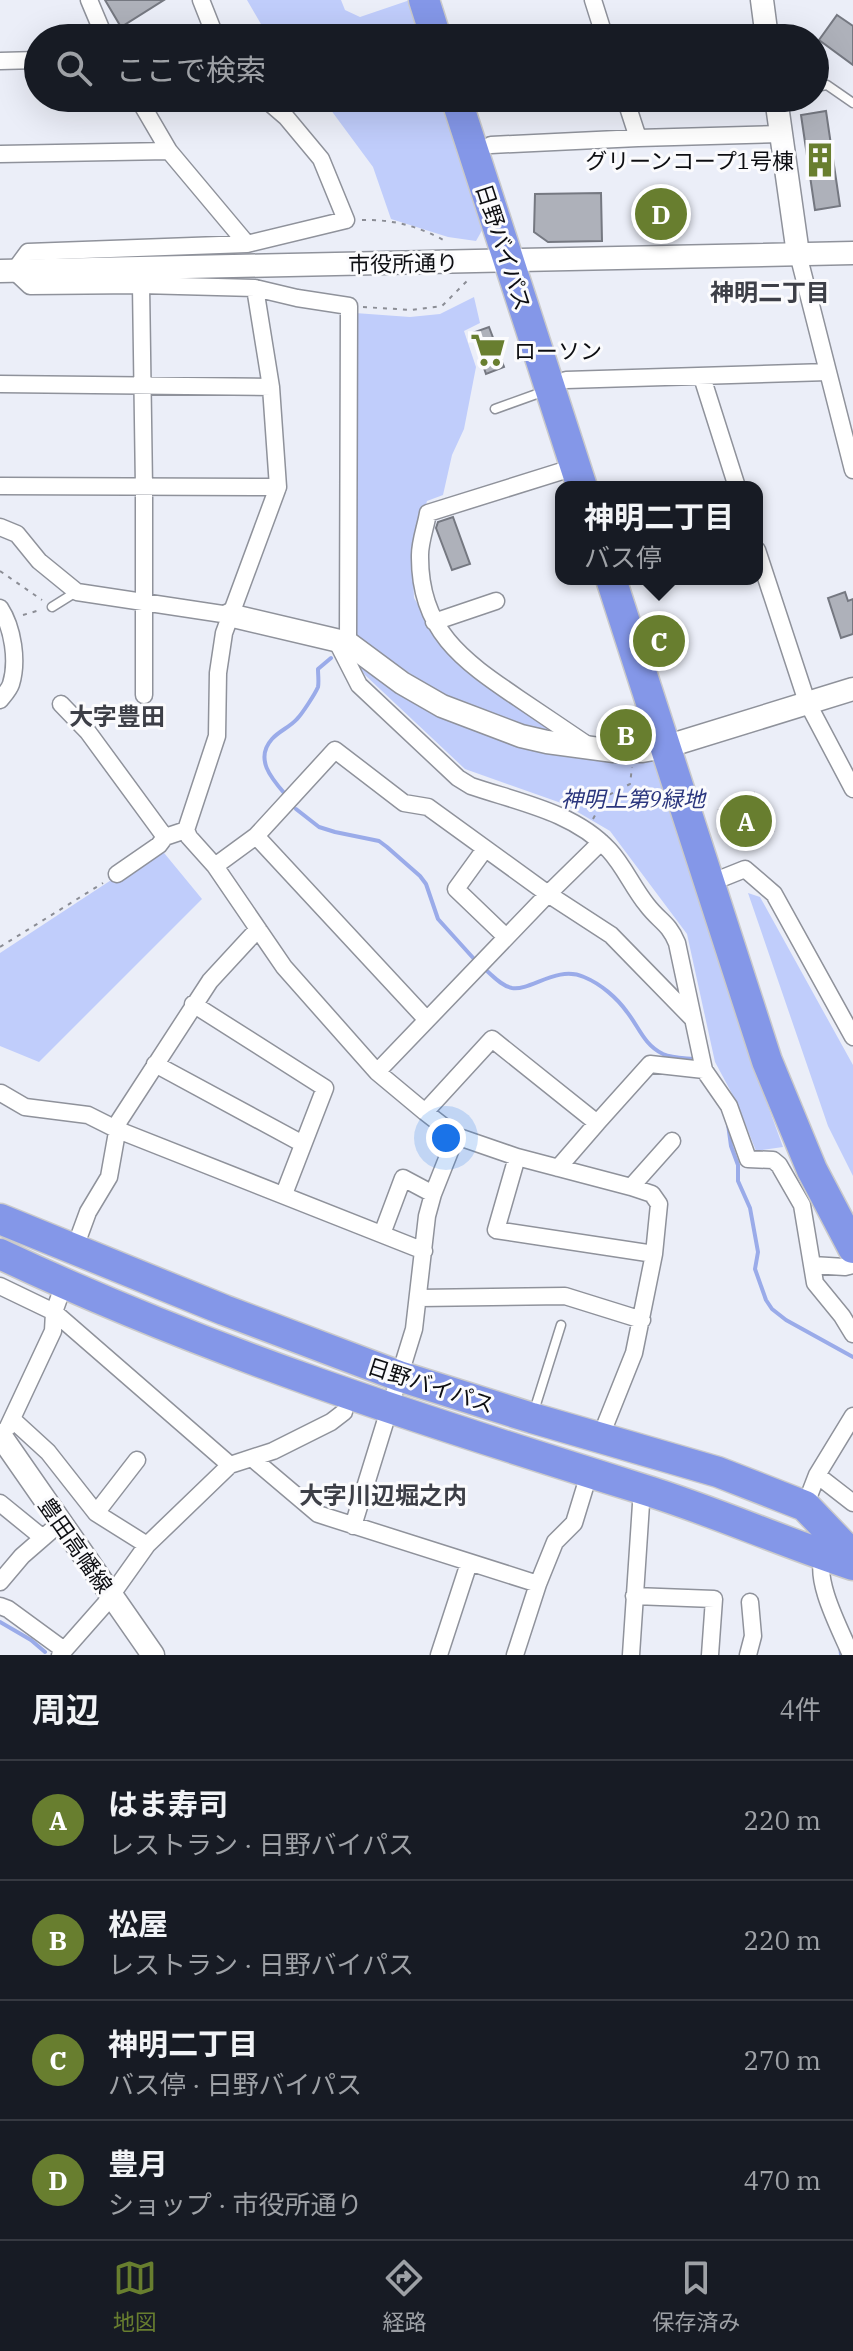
<!DOCTYPE html>
<html lang="ja">
<meta charset="utf-8">
<style>
:root{--surface:#171b24;--page:#242831;--text:#f1f3f6;--muted:#9ea1a6;--line:#363941;--accent:#687e2f}
body{margin:0;font-family:"IBM Plex Serif","Noto Sans JP",serif;background:var(--page);color:var(--text)}
.you{position:absolute;left:446px;top:1138px;width:28px;height:28px;margin:-20px;border:6px solid #fff;border-radius:50%;background:#1a73e8;box-shadow:0 0 0 12px #1a73e833}
.badge{display:grid;place-items:center;width:52px;height:52px;border-radius:50%;background:var(--accent);color:#fff;font-size:26px;font-weight:700}
.pin{position:absolute;translate:-50% -50%;border:4px solid #fff;box-shadow:0 2px 8px #0006}
.popup{position:absolute;left:555px;top:481px;width:208px;height:104px;box-sizing:border-box;display:grid;place-content:center;border-radius:16px;background:var(--surface);filter:drop-shadow(0 2px 6px #0005);font-size:26px;white-space:nowrap;color:var(--muted)}
.popup b{font-size:30px;color:var(--text)}
.popup::after{content:'';position:absolute;left:50%;top:100%;margin-left:-16px;border:16px solid transparent;border-top-color:var(--surface)}
.list{margin:0;padding:0;list-style:none}
h2{display:flex;justify-content:space-between;align-items:center;height:104px;margin:0;padding:0 32px;font-size:34px}
h2 small{font-size:26px;font-weight:400;color:var(--muted)}
.list li{display:grid;grid-template-columns:52px 1fr auto;gap:24px;align-items:center;box-sizing:border-box;height:120px;padding:0 32px;border-top:2px solid var(--line)}
.list b{display:block;font-size:30px;white-space:nowrap}
.list p{margin:0;font-size:26px;white-space:nowrap;color:var(--muted)}
.list em{font-size:26px;font-style:normal;color:var(--muted)}
.icon{flex:none;width:44px;height:44px;fill:none;stroke:currentColor;stroke-width:2;stroke-linecap:round;stroke-linejoin:round}
.map{position:relative;flex:none;width:853px;height:1655px;overflow:hidden}
.search{position:absolute;background:var(--surface);box-shadow:0 8px 32px #0002;left:24px;right:24px;top:24px;height:88px;display:flex;align-items:center;gap:20px;box-sizing:border-box;padding:0 28px;border-radius:44px;color:var(--muted);font-size:30px}
.sheet{height:584px;background:var(--surface)}
nav{display:flex;justify-content:space-around;align-items:center;box-sizing:border-box;height:112px;border-top:2px solid var(--line);background:var(--surface);font-size:22px;color:var(--muted)}
nav a{display:grid;justify-items:center;gap:4px}
nav .on{color:var(--accent)}
.map>svg:first-child{display:block}
</style>
<div class="map">
<svg width="853" height="1655" viewBox="0 0 853 1655">
<rect width="100%" height="100%" fill="#ebeef8"/>
<!-- green -->
<path fill="#c0cdfb" d="M 247,0 L 341,0 L 345,10 L 360,17 L 410,0 L 422,38 L 269,38 Z
M 322,98 L 443,98 L 485,225 L 476,241 L 448,237 L 391,219 L 373,167 Z
M 474,297 L 480,323 L 464,331 L 476,367 L 464,429 L 452,455 L 443,495 L 427,501 L 412,549 L 414,598 L 445,649 L 549,721 L 546,733 L 501,720 L 448,699 L 359,639 L 357,633 L 355,313 L 410,317 L 440,314 Z
M 351,655 L 435,715 L 550,753 L 662,760 L 747,1048 L 783,1147 L 756,1151 L 737,1103 L 715,1062 L 687,934 L 610,831 L 564,804 L 465,769 L 365,675 Z
M 160,848 L 202,899 L 39,1062 L 0,1046 L 0,953 Z
M 748,893 L 760,897 L 853,1065 L 853,1176 L 828,1126 Z"/>
<g fill="none" stroke-linecap="round" stroke-linejoin="round">
<!-- stream -->
<path stroke="#9aabe9" stroke-width="4" d="M 285,794 C 272,779 254,759 272,739 C 279,731 290,727 297,719 C 302,714 315,694 318,687 C 319,682 318,675 318,669 L 331,658
M 296,809 L 319,827 L 335,832 L 379,841 L 387,847 L 420,876 L 426,884 L 438,919 L 475,960
M 487,971 C 494,977 502,986 512,988 C 531,991 557,965 584,977 C 601,984 617,998 627,1012 C 639,1027 644,1045 663,1054 C 672,1058 683,1058 693,1059
M 728,1124 L 731,1146 L 738,1165 L 738,1181 L 750,1208 L 758,1252 L 755,1269 L 766,1300 L 772,1309 L 786,1320 L 853,1357
M 0,1622 L 31,1640 L 45,1652
M 840,1644 L 841,1655"/>
</g>
<!-- building -->
<path fill="#aeb1ba" stroke="#757881" stroke-width="2" d="M 105,0 L 164,0 L 121,27 Z
M 837,15 L 853,26 L 853,65 L 819,40 Z
M 826,111 L 840,206 L 815,210 L 801,115 Z
M 601,193 L 602,241 L 548,242 L 534,232 L 535,194 Z
M 489,327 L 504,367 L 486,374 L 472,333 Z
M 453,517 L 470,564 L 452,570 L 436,528 L 438,522 Z
M 845,592 L 848,601 L 853,599 L 853,634 L 841,638 L 828,598 Z
M 754,793 L 773,831 L 738,848 L 719,810 Z"/>
<g fill="none" stroke-linecap="round" stroke-linejoin="round">
<!-- lane casing -->
<g stroke="#8f929b" stroke-width="11">
<path id="lane" d="M 815,87 L 827,85 L 853,103
M 495,409 L 545,391
M 52,607 L 76,592
M 533,1414 L 561,1325"/>
</g>
<!-- street casing -->
<g stroke="#8f929b" stroke-width="19">
<path id="street" d="M 89,0 L 105,38
M 201,0 L 216,38
M 593,0 L 605,38
M 0,61 L 38,60
M 138,98 L 169,151 L 247,244
M 264,98 L 286,117 L 321,159 L 346,220 L 247,244 L 28,252 L 14,271 L 30,286 L 141,285 L 255,288 L 271,387 L 278,487 L 224,633 L 218,673 L 217,736 L 186,830 L 189,837 L 215,866 L 284,967 L 377,1072 L 425,1112 L 456,1136 L 517,1157 L 631,1187 L 652,1194 L 659,1204 L 654,1254 L 634,1353 L 600,1438
M 625,98 L 638,138
M 491,145 L 638,138 L 781,134
M 0,154 L 169,151
M 798,254 L 853,470
M 141,285 L 144,488 L 144,695
M 255,288 L 297,298 L 349,306 L 348,643
M 702,377 L 737,487
M 566,380 L 828,372
M 0,384 L 271,387
M 575,467 L 428,513 C 426,526 420,541 420,555 C 419,630 462,660 518,698 C 542,714 565,730 589,746
M 0,486 L 278,487
M 0,527 L 17,534 L 39,561 L 77,592 L 229,615
M 757,550 L 807,702 L 853,789
M 0,608 C 13,628 18,661 11,684 C 9,690 4,695 0,700
M 434,622 L 496,601
M 336,640 L 359,685 L 458,778 L 471,786 C 518,802 574,812 609,850 C 624,866 633,888 647,905 C 659,921 669,923 677,943 L 704,1070 L 729,1106 L 748,1159 L 773,1160 L 779,1165 L 802,1205 L 815,1283 L 842,1316 L 853,1334
M 61,704 L 88,732 L 165,837 L 186,830
M 256,836 L 427,1020
M 485,849 L 456,889 L 506,937
M 215,866 L 256,836 L 335,750 L 404,803 L 428,807 L 548,894 L 611,935 L 692,1018
M 117,874 L 159,845 L 165,837
M 725,877 L 745,869 L 774,894 L 853,1037
M 193,1004 L 325,1088 L 284,1194
M 155,1064 L 303,1144
M 377,1072 L 548,894 L 601,842
M 1,1093 L 25,1107 L 88,1115 L 118,1130 L 424,1251
M 425,1112 L 492,1039 L 597,1123 L 558,1168
M 597,1123 L 650,1064 L 704,1070
M 517,1157 L 496,1230 L 654,1254
M 631,1187 L 672,1141
M 382,1234 L 403,1178 L 433,1194
M 74,1250 L 88,1212 L 109,1177 L 119,1121 L 210,981 L 258,929
M 812,1265 L 845,1267 L 853,1265
M 0,1286 L 54,1312 L 230,1465
M 419,1298 L 565,1296 L 642,1320
M 13,1420 L 48,1452 L 96,1513 L 147,1545
M 8,1427 L 53,1331 L 54,1312 L 64,1284
M 253,1459 L 318,1514 L 538,1584 L 515,1655
M 817,1475 L 853,1503
M 0,1503 L 43,1538
M 805,1506 L 817,1475 L 853,1416
M 96,1513 L 137,1460
M 353,1526 L 414,1329 L 427,1216 L 433,1194 L 456,1136
M 824,1556 C 812,1578 842,1633 851,1655
M 0,1582 L 22,1556 L 60,1523
M 538,1584 L 555,1542 L 574,1523 L 589,1474
M 634,1596 L 714,1599 L 710,1655
M 0,1606 L 8,1609 L 64,1650
M 60,1655 L 105,1604 L 147,1545 L 230,1465 L 273,1451 L 331,1422 L 344,1412
M 439,1655 L 469,1563
M 631,1655 L 642,1489
M 748,1655 L 753,1636 L 750,1602"/>
</g>
<!-- secondary casing -->
<g stroke="#8f929b" stroke-width="25">
<path id="secondary" d="M 762,0 L 767,38
M 776,98 L 798,254
M 0,271 L 853,253
M 229,615 L 348,643 L 402,683 L 442,706 L 521,736 L 547,742 L 614,751 L 642,751 L 665,747 L 853,689
M 0,1435 L 153,1655"/>
</g>
<!-- highway casing -->
<g stroke="#cacacb" stroke-width="33">
<path id="highway" d="M 424,0 L 436,38
M 456,98 L 582,487
M 611,579 L 767,1061 L 812,1170 L 853,1248
M 0,1219 L 224,1310 L 399,1376 L 532,1418 L 718,1472 L 782,1497 L 805,1506 L 853,1556
M 0,1254 C 207,1352 424,1421 642,1489 C 714,1511 782,1542 853,1565"/>
</g>
<!-- path -->
<path stroke="#8b8d95" stroke-width="2" stroke-dasharray="4 6" stroke-linecap="butt" d="M 362,220 C 393,219 421,227 447,242
M 363,307 L 411,310 L 442,306 L 469,279
M 0,571 L 42,600
M 23,615 L 40,610
M 593,819 L 605,797 L 630,784 L 632,767
M 0,947 L 103,883"/>
<!-- lane -->
<use href="#lane" stroke="#fff" stroke-width="8"/>
<!-- street -->
<use href="#street" stroke="#fff" stroke-width="16"/>
<!-- secondary -->
<use href="#secondary" stroke="#fff" stroke-width="22"/>
<!-- highway -->
<use href="#highway" stroke="#8497e8" stroke-width="30"/>
</g>
<!-- icons -->
<defs>
<g id="building-bare" transform="scale(2.76)"><path d="M-4-6H4V6H1V3H-1V6H-4ZM-2.5-4.3h1.7v1.8h-1.7ZM.8-4.3h1.7v1.8H.8ZM-2.5-1h1.7V.8h-1.7ZM.8-1h1.7V.8H.8Z" fill="#687e2f" stroke="#fbfbfd" stroke-width="2.5" paint-order="stroke"/></g>
<g id="supermarket-bare" transform="scale(2.76)"><path d="M-6-5.5h2.5l.6 2H6L4.5 2H-2.5L-4.4-4H-6ZM-1.5 3.2a1.3 1.3 0 1 0 .1 0ZM3 3.2a1.3 1.3 0 1 0 .1 0Z" fill="#687e2f" stroke="#fbfbfd" stroke-width="2.5" paint-order="stroke"/></g>
</defs>
<g fill-rule="evenodd">
<use href="#building-bare" x="820" y="160"/>
<use href="#supermarket-bare" x="488" y="350"/>
</g>
<g text-anchor="middle" dominant-baseline="central" stroke-width="6" stroke-linejoin="round" paint-order="stroke">
<!-- poi labels -->
<g font-size="22" fill="#0d0e12" stroke="#fbfbfd" text-anchor="end">
<text x="794" y="160">グリーンコープ1号棟</text>
<text x="514" y="350" text-anchor="start">ローソン</text>
</g>
<!-- street labels -->
<g font-size="22" fill="#0d0e12" stroke="#fbfbfd">
<text transform="translate(504 247) rotate(72)">日野バイパス</text>
<text transform="translate(403 263) rotate(-1)">市役所通り</text>
<text transform="translate(431 1385) rotate(18)">日野バイパス</text>
<text transform="translate(76 1545) rotate(55)">豊田高幡線</text>
</g>
<!-- park labels -->
<g font-size="22" font-style="italic" fill="#2b367e" stroke="#fbfbfd">
<text x="633" y="798">神明上第9緑地</text>
</g>
<!-- neighbourhood labels -->
<g font-size="24" font-weight="bold" fill="#3d3f47" stroke="#fbfbfd">
<text x="770" y="292">神明二丁目</text>
<text x="117" y="716">大字豊田</text>
<text x="383" y="1495">大字川辺堀之内</text>
</g>
</g>
</svg>
<div class="you"></div>
<div class="pin badge" style="left:746px;top:821px">A</div>
<div class="pin badge" style="left:626px;top:735px">B</div>
<div class="pin badge" style="left:659px;top:641px">C</div>
<div class="popup"><b>神明二丁目</b>バス停</div>
<div class="pin badge" style="left:661px;top:214px">D</div>
<div class="search"><svg class="icon" aria-label="search" viewBox="0 0 24 24"><circle cx="10" cy="10" r="6"/><path d="M15 15l6 6"/></svg>ここで検索</div>
</div>
<section class="sheet">
<h2>周辺<small>4件</small></h2>
<ul class="list">
<li><span class="badge">A</span><div><b>はま寿司</b><p>レストラン · 日野バイパス</p></div><em>220 m</em></li>
<li><span class="badge">B</span><div><b>松屋</b><p>レストラン · 日野バイパス</p></div><em>220 m</em></li>
<li><span class="badge">C</span><div><b>神明二丁目</b><p>バス停 · 日野バイパス</p></div><em>270 m</em></li>
<li><span class="badge">D</span><div><b>豊月</b><p>ショップ · 市役所通り</p></div><em>470 m</em></li>
</ul>
</section>
<nav>
<a class="on"><svg class="icon" aria-label="map" viewBox="0 0 24 24"><path d="M3 6l6-2 6 2 6-2v14l-6 2-6-2-6 2zM9 4v14M15 6v14"/></svg>地図</a>
<a><svg class="icon" aria-label="directions" viewBox="0 0 24 24"><path d="M12 3l9 9-9 9-9-9zM9 14v-3h6M13 9l2 2-2 2"/></svg>経路</a>
<a><svg class="icon" aria-label="saved" viewBox="0 0 24 24"><path d="M7 4h10v16l-5-4-5 4z"/></svg>保存済み</a>
</nav>
